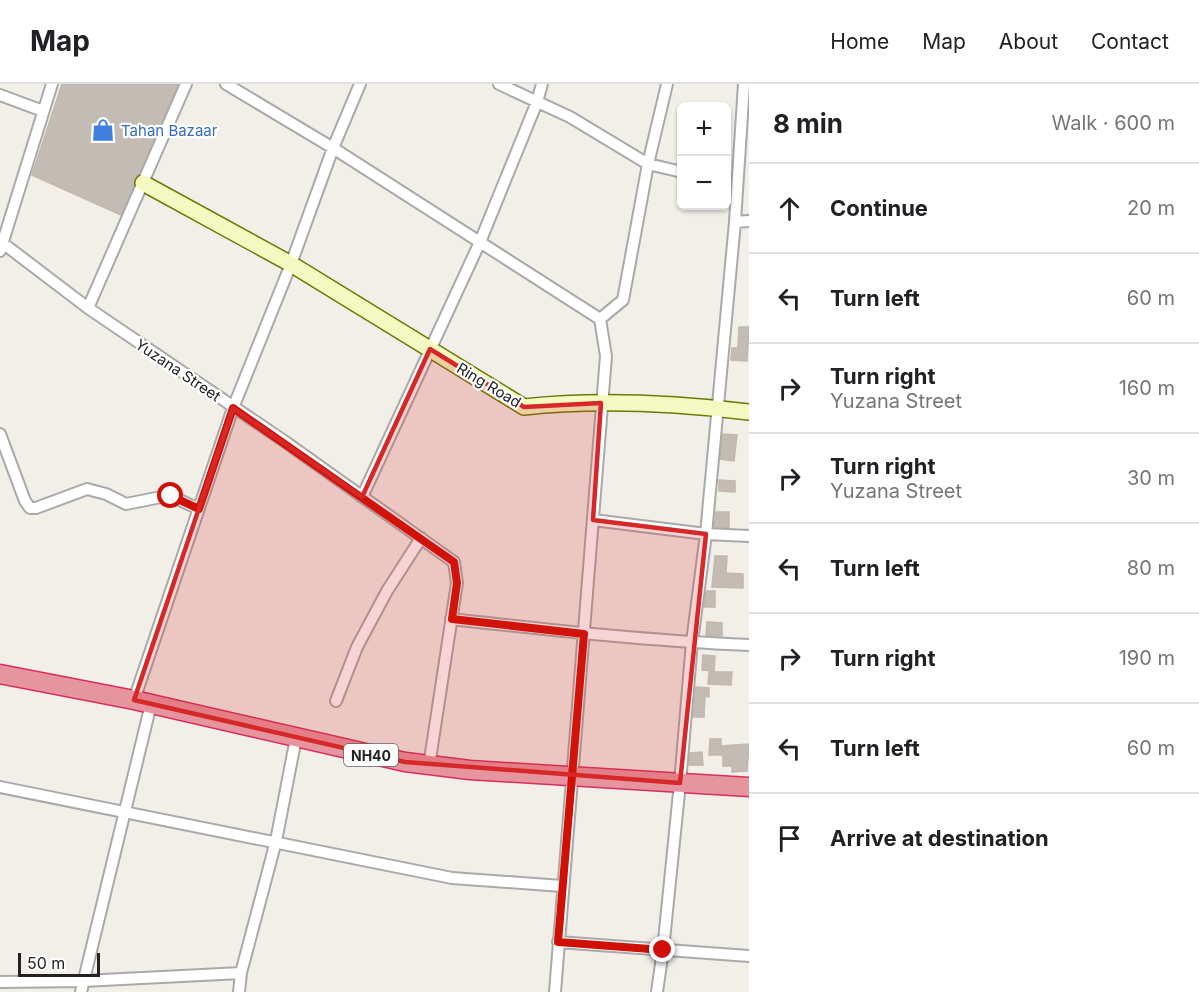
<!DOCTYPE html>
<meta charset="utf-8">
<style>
:root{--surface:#fff;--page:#f6f6f6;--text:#202124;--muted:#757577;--line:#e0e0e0}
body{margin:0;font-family:Inter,sans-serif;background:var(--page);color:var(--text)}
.controls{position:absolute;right:18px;top:18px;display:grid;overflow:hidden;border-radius:9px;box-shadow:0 2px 4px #0004}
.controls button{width:54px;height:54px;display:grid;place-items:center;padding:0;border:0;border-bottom:2px solid var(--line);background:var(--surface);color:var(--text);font:30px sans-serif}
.scale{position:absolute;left:18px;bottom:15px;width:82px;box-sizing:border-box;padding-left:6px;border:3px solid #222;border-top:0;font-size:16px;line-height:21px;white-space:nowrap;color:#222;-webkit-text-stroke:4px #fff;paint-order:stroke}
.stop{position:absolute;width:18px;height:18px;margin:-14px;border:4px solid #d01004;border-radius:50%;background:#fff}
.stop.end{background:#d01004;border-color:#fff;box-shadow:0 2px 6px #0008}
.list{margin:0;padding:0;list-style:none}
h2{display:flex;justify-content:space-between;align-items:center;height:78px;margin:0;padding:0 24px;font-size:26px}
h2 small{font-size:20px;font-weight:400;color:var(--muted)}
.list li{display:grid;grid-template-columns:39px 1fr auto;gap:18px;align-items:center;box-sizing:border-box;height:90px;padding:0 24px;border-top:2px solid var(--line)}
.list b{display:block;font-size:22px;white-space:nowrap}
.list p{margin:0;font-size:20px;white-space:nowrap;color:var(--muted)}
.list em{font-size:20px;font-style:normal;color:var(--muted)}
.icon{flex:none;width:33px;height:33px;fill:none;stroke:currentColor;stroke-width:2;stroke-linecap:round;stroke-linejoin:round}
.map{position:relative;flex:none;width:749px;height:908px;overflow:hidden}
header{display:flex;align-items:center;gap:36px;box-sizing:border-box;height:84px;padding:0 30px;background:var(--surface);border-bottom:2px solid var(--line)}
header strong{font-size:28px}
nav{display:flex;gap:33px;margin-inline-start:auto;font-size:21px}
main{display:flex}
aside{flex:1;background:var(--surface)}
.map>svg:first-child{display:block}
</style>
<header>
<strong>Map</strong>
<nav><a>Home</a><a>Map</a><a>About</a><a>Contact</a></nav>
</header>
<main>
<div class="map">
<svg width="749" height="908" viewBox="0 0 749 908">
<rect width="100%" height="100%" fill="#f2efe9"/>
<!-- building -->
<path fill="#c3bcb5" stroke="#c4b7ab" stroke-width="1.5" d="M 62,0 L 178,0 L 138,91 L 134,95 L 134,101 L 121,131 L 32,91 Z
M 739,243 L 749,243 L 747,277 L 731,276 L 732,264 L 738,264 Z
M 723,350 L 737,351 L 734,377 L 720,375 Z
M 719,396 L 735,397 L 735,408 L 719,407 Z
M 716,428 L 729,428 L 729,444 L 714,443 Z
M 715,472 L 727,472 L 726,489 L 743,490 L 743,504 L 712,503 Z
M 706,507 L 715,507 L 715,523 L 704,523 Z
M 707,538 L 722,539 L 722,552 L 706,551 Z
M 703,571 L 715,572 L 714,587 L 702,586 Z
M 709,588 L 732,588 L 731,601 L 708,600 Z
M 696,603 L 709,604 L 709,613 L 705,612 L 704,633 L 693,633 Z
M 710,655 L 721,655 L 721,662 L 749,660 L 747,687 L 732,688 L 732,682 L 723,682 L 723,671 L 709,671 Z
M 702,668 L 703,681 L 689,681 L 690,669 Z"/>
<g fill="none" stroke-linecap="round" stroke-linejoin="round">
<!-- street casing -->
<g stroke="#a9a9a9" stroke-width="14">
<path id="street" d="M 226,0 L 333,64 L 600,235 L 606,272 L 555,908
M 499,0 L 570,33 L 648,80 L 682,88
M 0,11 L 43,27
M 735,138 L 749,137
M 0,157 L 88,224 L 287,359 L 454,478 L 457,499 L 429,682
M 0,167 L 52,0
M 88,224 L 186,0
M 600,235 L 623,216 L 648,80 L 667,0
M 0,350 L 25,417 L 30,424 L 36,424 L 87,405 L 106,410 L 126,420 L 161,413 L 171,412 L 199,425
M 362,413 L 480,158 L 537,18 L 542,0
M 593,436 L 706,450 L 749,452
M 451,535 C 551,546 649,557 749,561
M 134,616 L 233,324 L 291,180 L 333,64 L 360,0
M 336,617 L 357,563 L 387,507 L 421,454
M 0,703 L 452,794 L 562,802
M 558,858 L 749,872
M 0,898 L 83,897 L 241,889 L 276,757 L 296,654
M 81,908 L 151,620
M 239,908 L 241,889
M 657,908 L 663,866 L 680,699 L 692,558 L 706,450 L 735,138 L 744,0"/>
</g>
<!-- secondary casing -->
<g stroke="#687b07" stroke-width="18">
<path id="secondary" d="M 143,99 L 291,180 L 524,323 C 599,315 674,319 749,328"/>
</g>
<!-- highway casing -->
<g stroke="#d92d5e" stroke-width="21">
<path id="highway" d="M 0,590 L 134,616 L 405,678 L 470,686 L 749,703"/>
</g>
<!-- street -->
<use href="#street" stroke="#fff" stroke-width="10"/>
<!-- secondary -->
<use href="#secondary" stroke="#f3f9c0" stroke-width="15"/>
<!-- highway -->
<use href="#highway" stroke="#e6949e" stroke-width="18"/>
</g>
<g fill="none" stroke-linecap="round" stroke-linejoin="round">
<!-- route -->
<path stroke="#d01004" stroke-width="8" d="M 171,412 L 199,425 L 233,324 L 454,478 L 457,499 L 452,535 L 584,550 L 558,858 L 663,866"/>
</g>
<!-- marked area -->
<path fill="#d62828" fill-opacity="0.2" stroke="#d62828" stroke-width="4.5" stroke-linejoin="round" d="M 430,265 L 524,323 L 601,319 L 593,436 L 706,450 L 680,699 L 405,678 L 134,616 L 233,324 L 362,413 Z"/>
<!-- icons -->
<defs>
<g id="shop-bare" transform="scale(1.8)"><path d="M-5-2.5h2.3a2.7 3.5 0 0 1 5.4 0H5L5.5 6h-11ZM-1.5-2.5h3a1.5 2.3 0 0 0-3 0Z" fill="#3f7fe0" stroke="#fff" stroke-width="2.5" paint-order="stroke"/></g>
</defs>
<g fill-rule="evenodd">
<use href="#shop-bare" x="103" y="46"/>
</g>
<g text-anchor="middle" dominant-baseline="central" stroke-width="4.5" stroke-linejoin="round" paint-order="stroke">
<!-- shield labels -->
<rect fill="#fff" stroke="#646464" stroke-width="1.5" x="344" y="660" width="54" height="22" rx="4.5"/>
<g font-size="14" font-weight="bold" fill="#222">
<text x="371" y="671">NH40</text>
</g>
<!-- shop labels -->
<g font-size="15" fill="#366cbe" stroke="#fff" text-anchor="start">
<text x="121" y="46">Tahan Bazaar</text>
</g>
<!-- street labels -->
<g font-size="15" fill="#222" stroke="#fff">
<text transform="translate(178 286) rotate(34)">Yuzana Street</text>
<text transform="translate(489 301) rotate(31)">Ring Road</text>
</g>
</g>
</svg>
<div class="controls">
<button>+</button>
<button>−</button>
</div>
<div class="scale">50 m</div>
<div class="stop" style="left:171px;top:412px"></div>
<div class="stop end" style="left:663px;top:866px"></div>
</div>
<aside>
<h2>8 min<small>Walk · 600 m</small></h2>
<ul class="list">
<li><svg class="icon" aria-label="ahead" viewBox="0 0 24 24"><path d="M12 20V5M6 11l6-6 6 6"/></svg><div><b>Continue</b></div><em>20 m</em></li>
<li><svg class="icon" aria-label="left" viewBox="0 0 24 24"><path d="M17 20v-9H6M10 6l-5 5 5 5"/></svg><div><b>Turn left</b></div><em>60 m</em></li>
<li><svg class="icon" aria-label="right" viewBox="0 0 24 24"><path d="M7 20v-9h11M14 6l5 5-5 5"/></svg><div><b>Turn right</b><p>Yuzana Street</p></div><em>160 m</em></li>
<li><svg class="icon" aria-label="right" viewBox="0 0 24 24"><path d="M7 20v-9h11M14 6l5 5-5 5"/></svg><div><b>Turn right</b><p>Yuzana Street</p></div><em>30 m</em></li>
<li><svg class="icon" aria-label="left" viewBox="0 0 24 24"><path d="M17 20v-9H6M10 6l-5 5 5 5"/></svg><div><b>Turn left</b></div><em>80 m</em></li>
<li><svg class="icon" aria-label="right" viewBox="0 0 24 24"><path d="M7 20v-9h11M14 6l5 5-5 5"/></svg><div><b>Turn right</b></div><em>190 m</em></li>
<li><svg class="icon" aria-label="left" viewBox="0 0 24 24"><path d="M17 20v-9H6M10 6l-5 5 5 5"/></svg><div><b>Turn left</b></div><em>60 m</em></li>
<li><svg class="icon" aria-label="arrive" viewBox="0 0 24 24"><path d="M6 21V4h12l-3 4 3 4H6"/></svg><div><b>Arrive at destination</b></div></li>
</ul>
</aside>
</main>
